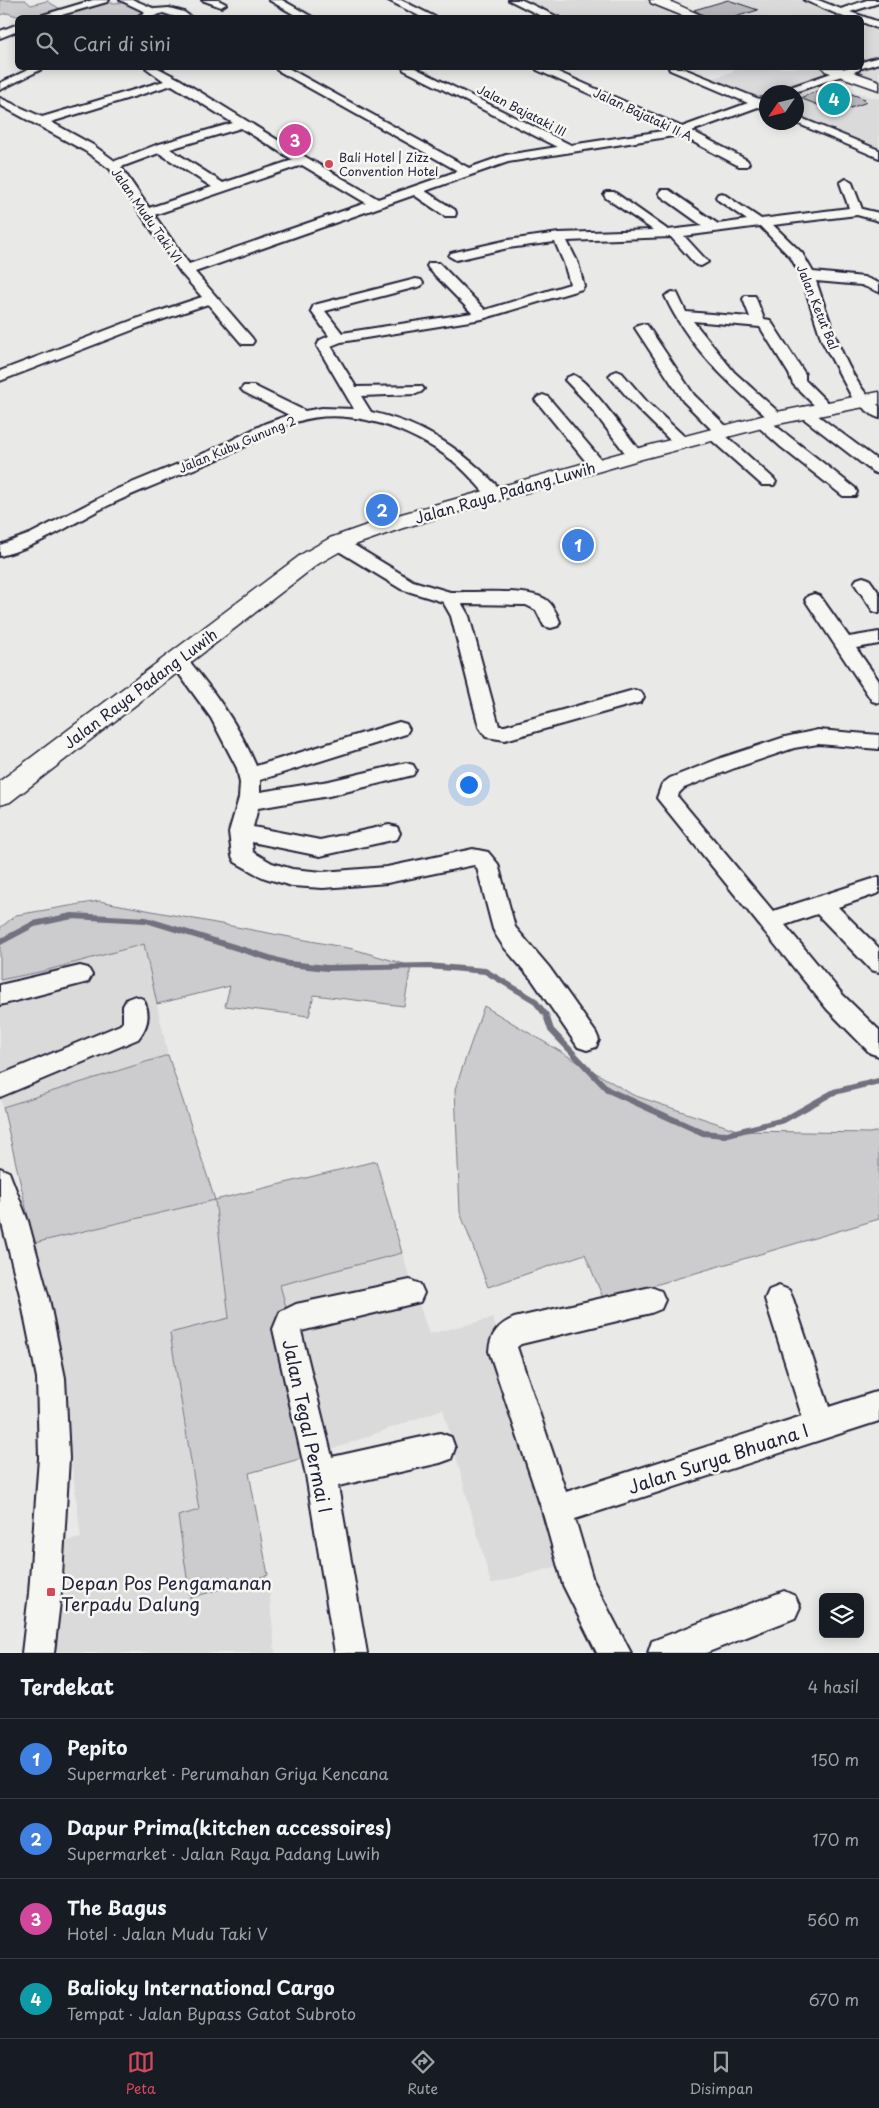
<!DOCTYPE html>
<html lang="id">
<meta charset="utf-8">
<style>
:root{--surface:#171b24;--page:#242831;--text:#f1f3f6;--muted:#9ea1a6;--line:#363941;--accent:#d1495b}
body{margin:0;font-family:"Playpen Sans",sans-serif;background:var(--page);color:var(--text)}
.controls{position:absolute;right:15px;bottom:15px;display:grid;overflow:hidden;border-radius:8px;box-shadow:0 2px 12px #0003}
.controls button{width:45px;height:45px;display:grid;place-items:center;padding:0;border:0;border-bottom:1px solid var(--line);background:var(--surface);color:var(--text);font:25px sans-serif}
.compass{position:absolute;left:759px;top:85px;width:45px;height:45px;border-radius:50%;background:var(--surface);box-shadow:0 2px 12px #0003;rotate:235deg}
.you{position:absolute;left:468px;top:784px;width:18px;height:18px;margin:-12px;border:4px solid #fff;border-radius:50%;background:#1a73e8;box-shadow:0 0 0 8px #1a73e833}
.badge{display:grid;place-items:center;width:32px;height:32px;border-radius:50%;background:var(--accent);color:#fff;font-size:16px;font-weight:700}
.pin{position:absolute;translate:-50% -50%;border:2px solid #fff;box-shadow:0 1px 5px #0006}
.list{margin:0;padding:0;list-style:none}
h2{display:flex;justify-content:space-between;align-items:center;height:65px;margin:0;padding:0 20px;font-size:21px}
h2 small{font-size:16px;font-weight:400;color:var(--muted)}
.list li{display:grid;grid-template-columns:32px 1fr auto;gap:15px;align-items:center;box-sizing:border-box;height:80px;padding:0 20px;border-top:1px solid var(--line)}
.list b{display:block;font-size:19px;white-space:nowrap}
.list p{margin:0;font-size:16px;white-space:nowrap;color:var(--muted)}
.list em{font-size:16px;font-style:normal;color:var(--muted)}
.icon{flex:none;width:28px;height:28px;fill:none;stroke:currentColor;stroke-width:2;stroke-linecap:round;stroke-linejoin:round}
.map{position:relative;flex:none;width:879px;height:1653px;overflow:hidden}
.search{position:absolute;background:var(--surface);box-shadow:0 2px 12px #0003;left:15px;right:15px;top:15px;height:55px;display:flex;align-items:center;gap:12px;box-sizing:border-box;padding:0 18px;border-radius:8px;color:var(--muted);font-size:19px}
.sheet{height:385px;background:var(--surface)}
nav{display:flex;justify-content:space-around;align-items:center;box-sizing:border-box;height:70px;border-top:1px solid var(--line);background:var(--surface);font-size:14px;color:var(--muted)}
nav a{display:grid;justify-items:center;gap:2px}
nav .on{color:var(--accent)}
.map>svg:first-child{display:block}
</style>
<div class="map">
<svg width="879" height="1653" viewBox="0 0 879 1653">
<rect width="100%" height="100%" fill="#e9e9e7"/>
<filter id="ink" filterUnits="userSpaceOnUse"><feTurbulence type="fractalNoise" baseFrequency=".02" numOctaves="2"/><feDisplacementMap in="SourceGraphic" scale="10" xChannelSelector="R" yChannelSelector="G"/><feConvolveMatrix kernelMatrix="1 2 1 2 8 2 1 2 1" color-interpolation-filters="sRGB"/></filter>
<g filter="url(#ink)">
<!-- built -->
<path fill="#dadada" d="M 520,0 L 669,0 L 699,12 L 712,7 L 707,6 L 726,0 L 814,0 L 841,10 L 823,18 L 560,18 Z
M 875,23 L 879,24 L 879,80 L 850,70 L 817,81 L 879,99 L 879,155 L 797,122 L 796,92 L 766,92 L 766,108 L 705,81 L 742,68 L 862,68 L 862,27 Z
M 144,944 L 168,1055 L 3,1107 L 0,1099 L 0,980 L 44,971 Z
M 215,1200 L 229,1318 L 170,1334 L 199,1510 L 178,1516 L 190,1598 L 268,1575 L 275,1653 L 53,1653 L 54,1544 L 81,1538 L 58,1351 L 34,1243 Z
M 402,1253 L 429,1334 L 493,1318 L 574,1562 L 491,1584 L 443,1409 L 325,1452 L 279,1284 Z"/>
<!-- green -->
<path fill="#ccccce" stroke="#777784" d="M 0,0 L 25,0 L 31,5 L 47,1 L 62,10 C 94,3 122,0 153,6 L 154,11 L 141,18 L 23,18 L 7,13 L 0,15 Z
M 99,901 L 353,949 L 411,966 L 404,1006 L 314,995 L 309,1016 L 225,1006 L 230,986 L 157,1004 L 144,944 L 44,971 L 0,980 L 0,928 L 16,915 Z
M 484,1006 L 633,1095 L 740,1131 L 870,1133 L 879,1131 L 879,1219 L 604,1300 L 585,1254 L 488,1287 L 460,1212 L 455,1089 Z
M 168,1055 L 215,1200 L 376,1161 L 402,1253 L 280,1285 L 325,1452 L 249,1473 L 268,1575 L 190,1598 L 178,1516 L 199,1510 L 170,1333 L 229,1318 L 215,1200 L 34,1243 L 3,1107 Z"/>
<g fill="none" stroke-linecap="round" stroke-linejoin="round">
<!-- stream -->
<path stroke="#71717f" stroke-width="6" d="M 0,942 L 34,924 L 72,916 L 146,920 L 289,964 L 327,968 L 428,966 L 485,971 L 534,1000 L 546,1015 L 551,1030 L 608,1090 L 703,1133 L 724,1135 L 784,1120 L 834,1092 L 879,1081"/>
</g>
<!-- building -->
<path fill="#b8b8bc" stroke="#22223b" d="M 728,0 L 758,10 L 732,18 L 709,18 L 694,10 Z
M 830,86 L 865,99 L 863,100 L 867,102 L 845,110 L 842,109 L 836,112 L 800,98 Z"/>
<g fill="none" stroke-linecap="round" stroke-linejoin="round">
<!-- minor casing -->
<g stroke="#22223b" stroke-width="4">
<path id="minor" d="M 93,0 L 109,0 L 107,2 L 51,18 L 33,18 Z
M 120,0 L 134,0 L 155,9 L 169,8 L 184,12 L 192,18 L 178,18 L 163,13 L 149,18 L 135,18 L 145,12 Z
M 202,0 L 218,0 L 226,4 L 221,7 Z
M 269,0 L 282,0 L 314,18 L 300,18 Z
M 388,0 L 401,0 L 437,18 L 423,18 Z
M 509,0 L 522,0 L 560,18 L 545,18 Z
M 804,0 L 818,0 L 841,9 L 867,0 L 879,0 L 879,3 L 850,12 L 879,22 L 879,29 L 862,22 L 862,18 L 846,18 Z
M 18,24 L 18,31 L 0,38 L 0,31 Z
M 879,57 L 879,63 L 862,68 L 860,68 L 859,70 L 795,92 L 780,92 L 782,90 L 846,68 L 862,68 L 862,62 Z
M 32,68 L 44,68 L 0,90 L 0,83 Z
M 146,68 L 158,68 L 179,79 L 297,152 L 378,199 L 458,171 L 277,70 L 276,68 L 288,68 L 469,168 L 506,155 L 557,147 L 404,70 L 403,68 L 415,68 L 571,145 L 669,130 L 537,70 L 536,68 L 549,68 L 682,127 L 748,103 L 670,70 L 669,68 L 682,68 L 759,99 L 766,97 L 766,109 L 758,107 L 692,131 L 747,160 L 749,163 L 747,166 L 739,166 L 680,135 L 508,162 L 425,191 L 455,210 L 456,213 L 455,216 L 445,216 L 414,195 L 195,272 L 252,338 L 254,341 L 252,344 L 242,344 L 208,304 L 143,326 L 0,381 L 0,371 L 133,320 L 202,297 L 181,273 L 110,169 L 85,151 L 0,105 L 0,98 L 42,117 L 164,81 ZM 172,85 L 233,123 L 156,145 L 115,161 L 93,145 L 51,122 ZM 241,128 L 293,160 L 223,183 L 170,149 ZM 159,153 L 212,187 L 149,208 L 121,167 ZM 302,165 L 366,203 L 189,264 L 154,215 Z
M 796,116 L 879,150 L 879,158 L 794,122 L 796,122 Z
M 846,179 L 852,183 L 862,209 L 879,213 L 879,221 L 857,215 L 773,225 L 802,253 L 813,272 L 864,277 L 879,283 L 879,292 L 861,285 L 816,281 C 828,316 848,384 879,406 L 879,418 L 874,416 L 854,401 L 822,341 L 801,276 L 791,258 L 760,226 L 684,236 L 708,262 L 701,266 L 696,265 L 671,237 L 567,241 L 578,263 L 584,286 L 582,289 L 482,319 L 341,342 L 331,346 L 356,387 L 421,386 L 424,389 L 421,392 L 416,394 L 361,396 L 371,412 C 427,425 463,450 502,491 L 504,495 L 502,499 L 490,499 C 478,486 467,472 453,461 C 411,429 349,405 296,422 C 270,431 246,447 221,458 C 180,475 139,490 99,510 C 67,527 36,547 0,556 L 0,545 L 30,534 L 117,489 L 212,450 L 264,424 L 289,415 L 244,392 L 241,389 L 244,386 L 254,386 L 305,411 L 322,408 L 354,409 L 317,346 L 320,340 L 329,336 L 311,311 L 314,305 L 416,279 L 421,280 L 423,283 L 421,286 L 325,311 L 342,333 L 472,313 L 429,269 L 427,266 L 429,263 L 439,263 L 485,310 L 570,284 L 564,263 L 555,242 L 508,248 L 456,260 L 449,256 L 451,253 L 508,240 L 559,233 L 653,230 L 606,198 L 604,195 L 606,192 L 614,192 L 668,230 L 703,226 L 661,196 L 659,193 L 661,190 L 669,190 L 718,224 L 747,220 L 718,200 L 716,197 L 718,194 L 722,193 L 761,219 L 849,208 L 840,183 Z
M 672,292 L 677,293 L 686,312 L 750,317 L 743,299 L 745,296 L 755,296 L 764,319 L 770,320 L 805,374 L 805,380 L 832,407 L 829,410 L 819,410 L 793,384 L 789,374 L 760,327 L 693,321 L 734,372 L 785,418 L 783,421 L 771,421 C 731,385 687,346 665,296 Z
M 642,324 L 647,325 L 694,395 L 728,428 L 730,431 L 725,435 L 774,479 L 776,482 L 774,485 L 762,485 L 708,437 L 706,434 L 712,430 L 683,401 L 635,328 L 637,325 Z
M 617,371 L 622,373 L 647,402 L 687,439 L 689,442 L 687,445 L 675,445 L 637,408 L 609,376 L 612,373 Z
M 573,375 C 589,380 628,436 641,452 L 643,455 L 641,458 L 629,458 L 587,403 L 568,383 L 565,380 L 568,377 Z
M 543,395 L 548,397 L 604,463 L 606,466 L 604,469 L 592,469 L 538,403 L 535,400 L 538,397 Z
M 804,407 L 809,409 L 879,461 L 879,474 L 873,472 L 799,415 L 796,412 L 799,409 Z
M 761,417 L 767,419 L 855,488 L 857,492 L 855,496 L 843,496 L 781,447 L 753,422 L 755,419 Z
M 338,538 L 344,539 L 413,581 L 450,592 C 473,593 527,588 545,599 C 553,604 557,614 560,622 L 558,626 L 551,628 L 544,626 L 536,610 L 526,605 L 462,604 L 469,616 L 499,726 L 505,726 L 634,690 L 641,692 L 644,697 L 641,702 L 505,740 L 486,737 L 479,727 L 451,616 L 443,602 L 401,589 L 332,547 L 329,543 L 332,539 Z
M 863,577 L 869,579 L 879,593 L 879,613 L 873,611 L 854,583 L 857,579 Z
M 814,594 L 820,596 L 849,637 L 879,632 L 879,644 L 856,648 L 879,681 L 879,703 L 872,701 L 805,600 L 808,596 Z
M 178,654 L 185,656 C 213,690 239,725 256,766 L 399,722 L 406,724 L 409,729 L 406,734 L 260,780 L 260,792 L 329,781 L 406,763 L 413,765 L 416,770 L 413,775 L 329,796 L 258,808 L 253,827 L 320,840 L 389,825 L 397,827 L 400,833 L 397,839 L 320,856 L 252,842 L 253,852 L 272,863 L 292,869 L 323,872 L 387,867 L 473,849 L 488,852 L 498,864 L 515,927 L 549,967 L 596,1033 L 599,1040 L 596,1047 L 587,1050 L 578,1047 L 533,981 L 503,946 L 496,935 L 493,929 L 477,868 L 474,865 L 387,883 L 323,888 L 292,886 L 265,878 L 258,875 L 235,862 L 232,856 L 229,832 L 239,798 L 240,783 L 237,768 L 211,718 L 169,660 L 171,656 Z
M 818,730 L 879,735 L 879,749 L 818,744 L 794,748 L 735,768 L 684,788 L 679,793 L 678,797 L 773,911 L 879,877 L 879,893 L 838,907 L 879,948 L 879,972 L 871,970 L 817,914 L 785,925 L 843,995 L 879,1030 L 879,1056 L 870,1053 L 827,1009 L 657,798 L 662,784 L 670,778 L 721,758 L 785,737 Z
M 80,966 L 88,968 L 92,975 L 88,982 L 0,1005 L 0,985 Z
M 135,996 L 143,999 C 151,1013 148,1027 138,1039 L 0,1097 L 0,1075 L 120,1025 L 123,1022 L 123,1006 L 127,999 Z
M 0,1168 L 9,1172 L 28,1221 L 49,1299 L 65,1378 L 69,1458 L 61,1593 L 54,1653 L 22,1653 L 29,1593 L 39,1458 L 37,1378 L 21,1299 L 0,1216 Z
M 410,1280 L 420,1284 L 424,1293 L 420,1302 L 301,1331 L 332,1457 L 440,1433 L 451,1437 L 455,1448 L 451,1459 L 440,1463 L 338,1486 L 367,1653 L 335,1653 L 306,1475 L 273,1329 L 280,1312 L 296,1304 Z
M 779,1286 L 789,1290 L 793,1299 L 829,1407 L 879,1391 L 879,1421 L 575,1519 L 593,1580 L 631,1653 L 597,1653 L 563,1585 L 542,1510 L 489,1351 C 490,1334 499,1324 514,1318 L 651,1287 L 661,1291 L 665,1300 L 661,1309 L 651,1313 L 521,1344 L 517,1347 L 566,1492 L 802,1416 L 765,1299 L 769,1290 Z
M 784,1591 L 795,1596 L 800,1607 L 795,1618 L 706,1653 L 648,1653 L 652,1641 Z"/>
</g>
<!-- major casing -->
<g stroke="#22223b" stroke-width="3">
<path id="major" d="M 650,0 L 667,0 L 707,18 L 688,18 L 651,3 Z
M 823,68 L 842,68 L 879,81 L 879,90 L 825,71 Z
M 879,392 L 879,404 L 778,424 L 642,459 L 403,528 L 346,548 L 318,564 L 10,802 L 0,805 L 0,781 L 302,554 L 330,538 L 387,518 L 628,451 L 777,412 Z"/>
</g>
<!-- minor -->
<use href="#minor" fill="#f6f6f2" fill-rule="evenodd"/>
<!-- major -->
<use href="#major" fill="#f6f6f2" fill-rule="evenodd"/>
</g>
</g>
<!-- markers -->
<g fill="#d1495b" stroke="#f6f6f2" stroke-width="2">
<circle cx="329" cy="164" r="5"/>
<rect x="46" y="1587" width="10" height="10" rx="2.5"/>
</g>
<g text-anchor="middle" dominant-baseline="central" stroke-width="5" stroke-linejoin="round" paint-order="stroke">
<!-- far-street labels -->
<g font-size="12" fill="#22223b" stroke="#f6f6f2">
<text transform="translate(522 110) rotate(27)">Jalan Bajataki III</text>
<text transform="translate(643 114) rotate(25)">Jalan Bajataki II A</text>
<text transform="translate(147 215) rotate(55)">Jalan Mudu Taki VI</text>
<text transform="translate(818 307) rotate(68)">Jalan Ketut Bal</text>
<text transform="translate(237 444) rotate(-23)">Jalan Kubu Gunung 2</text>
</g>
<!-- far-poi labels -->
<g font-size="12" fill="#22223b" stroke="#f6f6f2" text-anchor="start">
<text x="339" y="157">Bali Hotel | Zizz<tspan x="339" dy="14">Convention Hotel</tspan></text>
</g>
<!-- street labels -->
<g font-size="15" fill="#22223b" stroke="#f6f6f2">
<text transform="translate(505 492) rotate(-16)">Jalan Raya Padang Luwih</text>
<text transform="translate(140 688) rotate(-37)">Jalan Raya Padang Luwih</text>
</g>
<!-- near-street labels -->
<g font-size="18" fill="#22223b" stroke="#f6f6f2">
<text transform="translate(308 1426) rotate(78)">Jalan Tegal Permai I</text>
<text transform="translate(718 1458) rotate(-18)">Jalan Surya Bhuana I</text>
</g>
<!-- near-poi labels -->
<g font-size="18" fill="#22223b" stroke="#f6f6f2" text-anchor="start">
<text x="61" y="1582">Depan Pos Pengamanan<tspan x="61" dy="21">Terpadu Dalung</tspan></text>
</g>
</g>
</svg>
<div class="controls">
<button><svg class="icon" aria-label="layers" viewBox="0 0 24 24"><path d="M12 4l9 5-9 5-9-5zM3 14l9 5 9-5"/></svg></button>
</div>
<svg class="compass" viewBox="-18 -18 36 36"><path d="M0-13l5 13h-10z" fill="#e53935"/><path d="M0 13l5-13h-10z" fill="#9ea1a6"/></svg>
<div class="you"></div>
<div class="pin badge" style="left:578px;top:545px;background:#3f7fe0">1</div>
<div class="pin badge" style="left:382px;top:510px;background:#3f7fe0">2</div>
<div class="pin badge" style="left:295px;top:140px;background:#d1479c">3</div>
<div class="pin badge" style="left:834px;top:99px;background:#0f9aa8">4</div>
<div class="search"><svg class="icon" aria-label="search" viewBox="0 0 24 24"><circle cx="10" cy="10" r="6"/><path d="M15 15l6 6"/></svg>Cari di sini</div>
</div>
<section class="sheet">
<h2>Terdekat<small>4 hasil</small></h2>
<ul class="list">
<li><span class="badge" style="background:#3f7fe0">1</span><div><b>Pepito</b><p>Supermarket · Perumahan Griya Kencana</p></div><em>150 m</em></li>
<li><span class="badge" style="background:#3f7fe0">2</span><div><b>Dapur Prima(kitchen accessoires)</b><p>Supermarket · Jalan Raya Padang Luwih</p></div><em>170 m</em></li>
<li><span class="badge" style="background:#d1479c">3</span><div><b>The Bagus</b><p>Hotel · Jalan Mudu Taki V</p></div><em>560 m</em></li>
<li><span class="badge" style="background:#0f9aa8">4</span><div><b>Balioky International Cargo</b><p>Tempat · Jalan Bypass Gatot Subroto</p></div><em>670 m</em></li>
</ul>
</section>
<nav>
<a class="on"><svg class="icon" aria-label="map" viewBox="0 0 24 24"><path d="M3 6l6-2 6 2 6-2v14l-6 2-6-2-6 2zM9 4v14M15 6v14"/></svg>Peta</a>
<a><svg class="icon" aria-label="directions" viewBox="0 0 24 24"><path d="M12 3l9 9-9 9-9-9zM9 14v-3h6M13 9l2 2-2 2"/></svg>Rute</a>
<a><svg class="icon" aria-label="saved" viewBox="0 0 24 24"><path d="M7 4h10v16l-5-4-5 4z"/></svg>Disimpan</a>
</nav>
